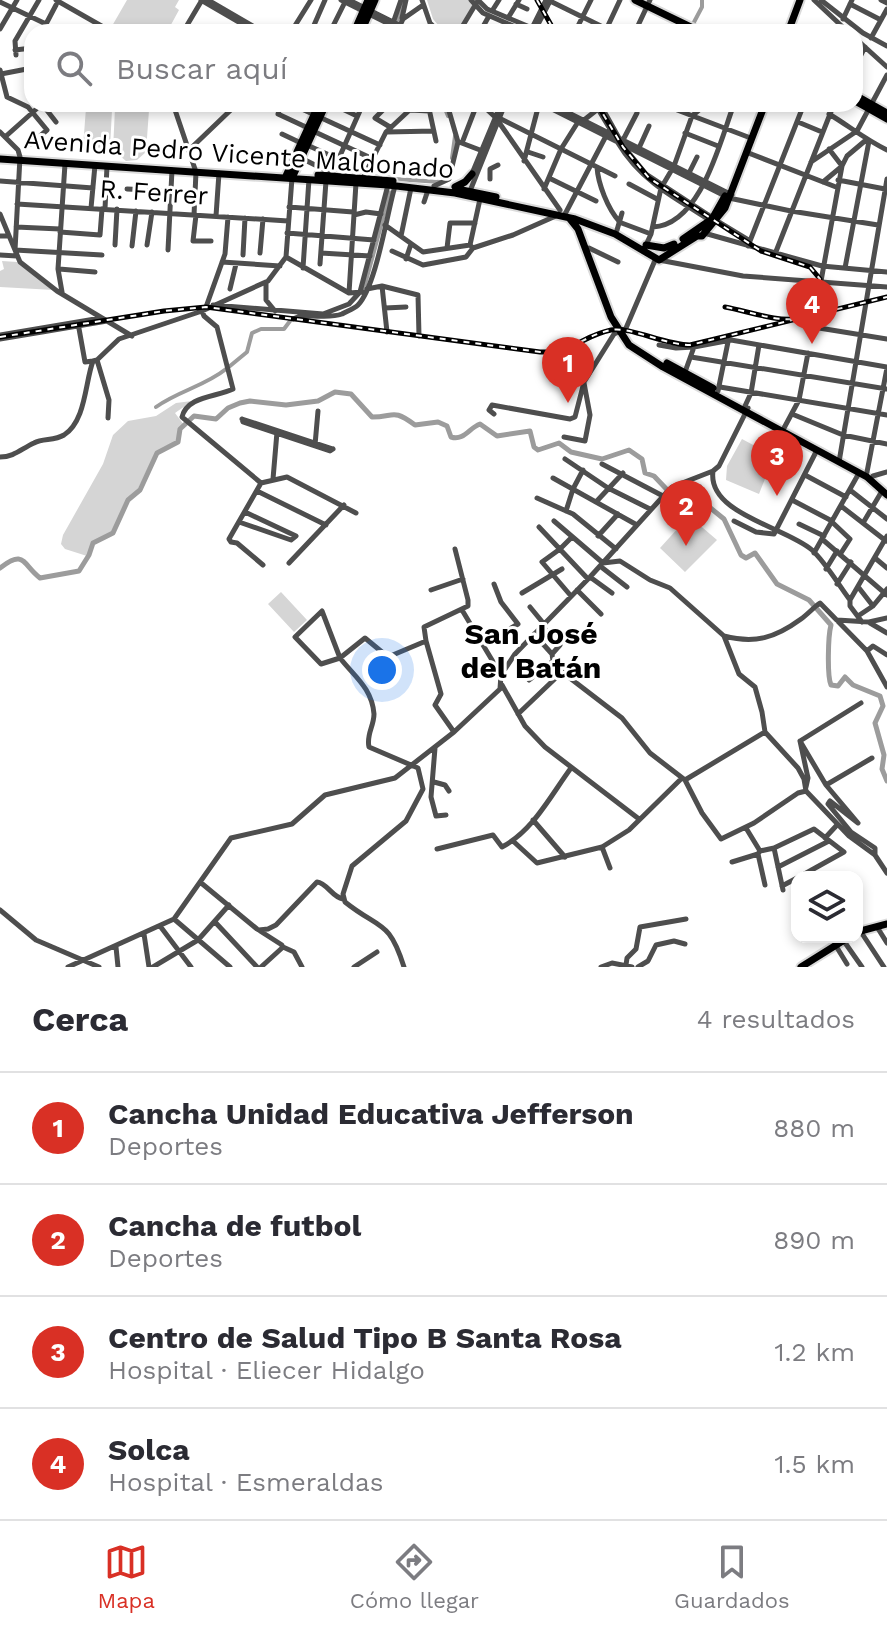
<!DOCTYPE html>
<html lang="es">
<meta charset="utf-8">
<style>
:root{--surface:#fff;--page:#f7f7f7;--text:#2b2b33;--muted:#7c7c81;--line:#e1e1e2;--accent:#d93025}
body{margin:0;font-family:"Work Sans",sans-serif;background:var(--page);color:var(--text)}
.controls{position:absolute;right:24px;bottom:24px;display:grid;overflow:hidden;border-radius:16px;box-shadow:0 4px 12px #0003}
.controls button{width:72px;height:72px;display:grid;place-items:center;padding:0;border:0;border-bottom:2px solid var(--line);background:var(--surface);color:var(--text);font:40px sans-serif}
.you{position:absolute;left:382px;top:670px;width:28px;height:28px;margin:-20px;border:6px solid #fff;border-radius:50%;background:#1a73e8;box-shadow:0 0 0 12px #1a73e833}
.badge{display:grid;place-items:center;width:52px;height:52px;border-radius:50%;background:var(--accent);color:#fff;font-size:26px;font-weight:700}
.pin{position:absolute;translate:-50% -66px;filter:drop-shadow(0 2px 4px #0008)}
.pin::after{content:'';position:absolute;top:42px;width:28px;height:24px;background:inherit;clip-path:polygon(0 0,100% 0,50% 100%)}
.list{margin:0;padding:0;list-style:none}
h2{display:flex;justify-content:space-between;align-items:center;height:104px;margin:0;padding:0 32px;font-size:34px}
h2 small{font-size:26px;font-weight:400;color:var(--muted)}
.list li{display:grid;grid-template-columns:52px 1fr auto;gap:24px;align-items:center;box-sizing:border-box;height:112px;padding:0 32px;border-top:2px solid var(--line)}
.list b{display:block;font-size:30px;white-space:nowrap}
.list p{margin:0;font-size:26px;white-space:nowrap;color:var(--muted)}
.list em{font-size:26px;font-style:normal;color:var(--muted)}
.icon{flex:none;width:44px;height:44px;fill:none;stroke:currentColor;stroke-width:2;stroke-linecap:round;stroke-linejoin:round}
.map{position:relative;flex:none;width:887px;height:967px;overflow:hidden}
.search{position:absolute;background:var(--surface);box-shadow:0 4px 12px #0003;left:24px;right:24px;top:24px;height:88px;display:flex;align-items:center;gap:20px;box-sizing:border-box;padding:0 28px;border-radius:24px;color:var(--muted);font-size:30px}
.sheet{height:552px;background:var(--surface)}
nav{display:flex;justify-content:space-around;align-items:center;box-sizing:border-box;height:112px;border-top:2px solid var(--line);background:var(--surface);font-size:22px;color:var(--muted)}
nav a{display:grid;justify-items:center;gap:4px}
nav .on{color:var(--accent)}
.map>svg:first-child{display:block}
</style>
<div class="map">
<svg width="887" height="967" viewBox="0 0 887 967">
<rect width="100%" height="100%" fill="#fff"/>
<!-- green -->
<path fill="#d5d5d5" d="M 127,0 L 179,0 L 175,7 L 179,10 L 167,32 L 122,32 L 112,26 Z
M 427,0 L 469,0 L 474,5 L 458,32 L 444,32 L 433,19 Z
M 119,104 L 144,104 L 149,110 L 146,152 L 137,160 L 126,161 L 113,150 L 115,108 Z
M 86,108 L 112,110 L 110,148 L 83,147 Z
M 2,261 L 17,262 L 54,290 L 0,287 L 0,271 L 4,269 Z
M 192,401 L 175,413 L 184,425 L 179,429 L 178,441 L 154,455 L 138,489 L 124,504 L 112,532 L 92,543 L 87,556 L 65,549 L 61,544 L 63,535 L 103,464 L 113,435 L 128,421 L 156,416 L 176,403 Z
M 742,439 L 774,456 L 759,494 L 726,480 L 727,466 Z
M 689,516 L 717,540 L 685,572 L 660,548 Z
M 281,592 L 307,620 L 294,632 L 268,604 Z"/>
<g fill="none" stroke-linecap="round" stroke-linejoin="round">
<!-- canal -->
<path stroke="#9c9c9c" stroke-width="4" d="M 398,20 L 403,4
M 693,24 L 702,7 L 702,0
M 443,104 L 448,116
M 452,158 L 455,136
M 395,179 L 440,182
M 363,292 L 391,189
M 230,366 L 247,352 L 252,333 L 261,329 L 284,329 L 290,321
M 156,407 C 178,391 205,386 226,369"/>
<!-- river -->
<path stroke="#9c9c9c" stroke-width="5" d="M 0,568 C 25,549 22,564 40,578 L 79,571 L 89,555 L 93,543 L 113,533 L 128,500 L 140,490 L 157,453 L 178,442 L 180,429 L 194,416 L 216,419 L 228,408 L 240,403 L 250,401 L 286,405 L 318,401 L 335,392 L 351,394 L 372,417 C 395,417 392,408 415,425 L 438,422 L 447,426 L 451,437 C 464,441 469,428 480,424 L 497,436 L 530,431 L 534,447 L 538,450 L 559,443 L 571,452 L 602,459 L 629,450 L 642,459 L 645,473 L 654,476 L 674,497 L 686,496 L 700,487 L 708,506 L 724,519 L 741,555 L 746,558 L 755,553 L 777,584 L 809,600 L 831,625 C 828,636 827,676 831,685 L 838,686 L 845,677 L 853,685 L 880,696 L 883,706 L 875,723 L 884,755 L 882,769 L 887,781"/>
<!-- major casing -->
<g stroke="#dbdbdb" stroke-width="11">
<path id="major" d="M 635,0 L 701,32
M 354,32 L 368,0
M 361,32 L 375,0
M 788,32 L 800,0
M 855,95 L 887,113
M 855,101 L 887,119
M 0,159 L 388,185 L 455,193 L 575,219 L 615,234 L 659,260 L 697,236 L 702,236 L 725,208 L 765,104
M 318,175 L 393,181
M 285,178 L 319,104
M 292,178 L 326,104
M 455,187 L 465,182 L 472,174
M 457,189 L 496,197
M 570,219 L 578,229 L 611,317 L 629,345 L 663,367 L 867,477 L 887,495
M 683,239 L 712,219 L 725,196
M 646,245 L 664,248 L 674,244
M 667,363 L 713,388
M 857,932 L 887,924
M 801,967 L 849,937"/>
</g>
<!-- minor -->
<path stroke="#4e4e4e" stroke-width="5" d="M 56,0 L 112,32
M 201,0 L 256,32
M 208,0 L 263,32
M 341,0 L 405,32
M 349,0 L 413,32
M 422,0 L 430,23 L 439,32
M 471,0 L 483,13 L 527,32
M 478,0 L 487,9 L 532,28
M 814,0 L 848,32
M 821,0 L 863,33
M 881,0 L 887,3
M 550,1 L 613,32
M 0,2 L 46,24
M 516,4 L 527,9
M 850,4 L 881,20
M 492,11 L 499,0
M 402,18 L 406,0
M 508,18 L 519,0
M 843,19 L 852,0
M 532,28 L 546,0
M 0,29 L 17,0
M 44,32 L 46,24 L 56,5
M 183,32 L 202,0
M 291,32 L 311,0
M 311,32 L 325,0
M 330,32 L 345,2
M 385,32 L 392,26 L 401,0
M 397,32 L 403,19 L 423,5
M 459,32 L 477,2
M 480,32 L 489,16
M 534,32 L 550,1
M 575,32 L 591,0
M 605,32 L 620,0
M 635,32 L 650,0
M 691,32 L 692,31
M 863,33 L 887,46
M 855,38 L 887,67
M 871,38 L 887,9
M 15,50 L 32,48
M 16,55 L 15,41 L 39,0
M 855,67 L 865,47
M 0,70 L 7,97 L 28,107 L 47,130 L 31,144
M 1,74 L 32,68
M 42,104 L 56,122
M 173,104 L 196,172 L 194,215
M 281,104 L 278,114 L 308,128
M 291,104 L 380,145
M 332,104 L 357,116
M 389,104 L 375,118 L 390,127
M 428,104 L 436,141
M 481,104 L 495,117
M 542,104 L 729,198 L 791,211 L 878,225
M 551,104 L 732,195
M 595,104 L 613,134
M 600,104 L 619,138
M 664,105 L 748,137
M 410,110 L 430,111
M 829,114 C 849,126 866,140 887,150
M 499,118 L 615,176
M 584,120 L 598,109
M 498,121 L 560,210
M 798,122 L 822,132
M 313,131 L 373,159
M 0,132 L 18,150 L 20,157 L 15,250 L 102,255
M 387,132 L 434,131
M 685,133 L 718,146
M 282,134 L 301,143
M 5,137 L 42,104
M 623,140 L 637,113
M 459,142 L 480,150
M 462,143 L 477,104
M 618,143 C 640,180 674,198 710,220
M 307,145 L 367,172
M 624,147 L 646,174 L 713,218
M 639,148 L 649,126
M 829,149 L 842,166
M 189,150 L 237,104
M 528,152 L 543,157
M 746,152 L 836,187
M 301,158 L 331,173
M 524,161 L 539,104
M 811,162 L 857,131 L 887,75
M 597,167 C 598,184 608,209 619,221
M 689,173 L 697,157
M 331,176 L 363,104
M 471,176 L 501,104
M 363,178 L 386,132 L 416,104
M 549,178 L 596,201
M 490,179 L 490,169 L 498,165
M 838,180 L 885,189
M 0,181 L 93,188
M 823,182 L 841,167
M 629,184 L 657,199
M 434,186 L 449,179 L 458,142 L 447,104
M 127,189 L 170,191
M 544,189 L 561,149 L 578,122
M 470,191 L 505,104
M 424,202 L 428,190
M 17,204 L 288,221
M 289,207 L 353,212
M 91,208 L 95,165
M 105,209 L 107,166
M 0,214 L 20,262 L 57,291 L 132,336
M 196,215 L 193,241 L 211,241
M 354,215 L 366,212 L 381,214
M 216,216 L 219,173
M 564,216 L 606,136
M 717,221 L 750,241
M 619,222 L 651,234
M 385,225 L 423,252 L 470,245
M 16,227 L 60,229
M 653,227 C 701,225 720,141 734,104
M 617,230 L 622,213
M 60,232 L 100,235 L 102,209
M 287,233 L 374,240
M 704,233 L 822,266 L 887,272
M 0,236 L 9,236
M 401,236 L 411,188
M 115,245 L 117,209
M 147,245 L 152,212
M 646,245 L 651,234 L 661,188 L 674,166 L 692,116 L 706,104
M 132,246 L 136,211
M 748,246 L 804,104
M 447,248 L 450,223 L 475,223
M 473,248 L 513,235 L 558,215
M 589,248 L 618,262
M 168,250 L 172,170
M 392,251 L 423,265 L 466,257 L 473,248 L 470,245 L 480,199
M 260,253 L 263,219
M 321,253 L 370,256
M 775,254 L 834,104
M 0,255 L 17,256
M 243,255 L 245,218
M 286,257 L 349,293 L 363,292
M 406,259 L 411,244
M 659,260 L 743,276 L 887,287
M 222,262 L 280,266
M 320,264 L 326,181
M 303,268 L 309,179
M 845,268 L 869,141
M 59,269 L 95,272
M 821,281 L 842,166 L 847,156 L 866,140
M 266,282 L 266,300 L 275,311
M 382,286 L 387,332
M 230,289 L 236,264
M 367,289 L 382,286 L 418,295 L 419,336
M 62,292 L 58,269 L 65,164
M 349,293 L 356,183
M 213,305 L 323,314 L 349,304 L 360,292 L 388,185
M 206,307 L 225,254 L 228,217
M 385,308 L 406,307
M 202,311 L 204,316 L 217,327 L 233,389 C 217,397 187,396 182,417 L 261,483
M 293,319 C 307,312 326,320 342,314 C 347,311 354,309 358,305 C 376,287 387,213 395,186
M 78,323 L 85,362 L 93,361
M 819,328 L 887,339
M 42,332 L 107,321
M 0,335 L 101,318
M 0,339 L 42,332 L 42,329
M 659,345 L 676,348 L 694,347 L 731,340 L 887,367
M 691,357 L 887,389
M 685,372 L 694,347
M 720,387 L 887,415
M 718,391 L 728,342
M 745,406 L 751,393 L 759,345
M 494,414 L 489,410 L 492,405 L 570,419 L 575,417 L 584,382 L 614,334 L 626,328 L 656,258
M 792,414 L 843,435 L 887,444
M 108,418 L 109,400 L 97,360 L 119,339 L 202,311 L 268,281 L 286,257 L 292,178
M 242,419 L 243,422 L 330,451 L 333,449
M 242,419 L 333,449
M 784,428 L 799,400 L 808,353
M 564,437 L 585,441 L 590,415 L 584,383
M 315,445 L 318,411
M 0,457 C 14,457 21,449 34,443 C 43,438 54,441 64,435 C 86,421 85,382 93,361 L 97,360
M 565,459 L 608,488 L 650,509
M 839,462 L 887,179
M 602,464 L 663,496
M 713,471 C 707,514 786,527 812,550 C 826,563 838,584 850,600 L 850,606 L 862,622
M 867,472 L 887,368
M 805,475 L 846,497
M 873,476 L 887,472
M 553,478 L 637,525
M 273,479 L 277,432
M 261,483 L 229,539 L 231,542 L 237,543 L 263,565
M 261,483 L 287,477 L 356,513
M 850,490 L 887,519
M 257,491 L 326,525
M 537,498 L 573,514 L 616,549
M 792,500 L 832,521
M 596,502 L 623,473
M 841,506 L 886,541
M 566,511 L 573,489 L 583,470
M 554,521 L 603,563 L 620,561 L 650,580 L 670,588 L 724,636 L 739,674 L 755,687 L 762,712 L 765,732 L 798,768 L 804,779 L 806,791
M 734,521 L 756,532 L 774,534 L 817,450
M 239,522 L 291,540 L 296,536 L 245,512
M 832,522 L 850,539 L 841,553
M 863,523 L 882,491
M 799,524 L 824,536
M 539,527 L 588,579
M 598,536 L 618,514
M 822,539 L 887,595
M 814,553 L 859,473
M 875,558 L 887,568
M 289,563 L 344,505
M 600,566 L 627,587
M 826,569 L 837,551
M 590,577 L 612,593
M 837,584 L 851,562
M 859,588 L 873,606
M 431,590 L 463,579
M 577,590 L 601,614
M 522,593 L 562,569
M 571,596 L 542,562 L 560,549 L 572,537
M 850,600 L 887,536
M 530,607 L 544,624
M 462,610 L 501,675
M 858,616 L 873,606 L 887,589
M 837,620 L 869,622 L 887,618
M 870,623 L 887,633
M 542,626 L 560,645 L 552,654
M 534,634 L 552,654 L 553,661 L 562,672 L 622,718 L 650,753 L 685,780
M 724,636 C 755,644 775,638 801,619 C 808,614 814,607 820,603 L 867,651 L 887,687
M 426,641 L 424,627 L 468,606 L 468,600 L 455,549
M 483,645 L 518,624 L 501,602 L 494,584
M 867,651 L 873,646 L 887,655
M 529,680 L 553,661
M 502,685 L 525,726 L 545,747 L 639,819
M 518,714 L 562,672
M 800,741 L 826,785 L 858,823 L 830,801 L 828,804 L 851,832 L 875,848 L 875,855
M 435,748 L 431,797 L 436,816 L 446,815
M 685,780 L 702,813 L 721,839 L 754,823 L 798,793 L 806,791
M 685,780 L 765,732
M 434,782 L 445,785 L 449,791
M 826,785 L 872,758
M 806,787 L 808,778 L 800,741 L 861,703
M 806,791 L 849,836 L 875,855 L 887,873
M 533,820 L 565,857
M 746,828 L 760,851 L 758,854 L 765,885
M 825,838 L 837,825
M 513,841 L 537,863 L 602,847 L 629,830 L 682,778
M 602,847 L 610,868
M 774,848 L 783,890
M 437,849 L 493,835 L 502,847 C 533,831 551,795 571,768
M 760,851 L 774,848 L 814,829 L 844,852 L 799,877
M 732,862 L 758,854
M 778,867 L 829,841
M 200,882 L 257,929 L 282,945 L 282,948 L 261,967
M 782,886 L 797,878
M 0,910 L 36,940 L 99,967
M 174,919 L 230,967
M 215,922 L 257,967
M 160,926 L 191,967
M 877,927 L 887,943
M 259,930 L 268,929 L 276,925 L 317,882 C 327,883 332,897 343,899
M 861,932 L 884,967
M 144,934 L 149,967
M 841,937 L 862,967
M 836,946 L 847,964
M 116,947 L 118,967
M 283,947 L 294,952 L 302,967
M 626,965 L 627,958 L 636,949 L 640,927 L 686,919
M 68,967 L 174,919 L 231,838 L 292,824 L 325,795 L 395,778 L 454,732 L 500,689 L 501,675 L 515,654 L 590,577 L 667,492 L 672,487 L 713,471 L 719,466 L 748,408
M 153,967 L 198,940 L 229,905
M 354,967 L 377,952
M 404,967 C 389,919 380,930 345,902 L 343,894 L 352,866 L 406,821 L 423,789 L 418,768 L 369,747 C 366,735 374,726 374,714 C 372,688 354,676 340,658 L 321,664 L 295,637 L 322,611 L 340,658 L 365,638 L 388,657 L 426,641 L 441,694 L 435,705 L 454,732
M 601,967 L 612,963 L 632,967
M 638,967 L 648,961 L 656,945 L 674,941 L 685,944"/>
<!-- major -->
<use href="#major" stroke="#000" stroke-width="7"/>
<!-- rail casing -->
<g stroke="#000" stroke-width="5">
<path id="rail" d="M 537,0 L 555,32
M 597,104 L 623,147 L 649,178 L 761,251 L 810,267 L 820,279 C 823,342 764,314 725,307
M 0,337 L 164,311 L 206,307 L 540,352 C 575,352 582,336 611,330 C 629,326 665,345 690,345 L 887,297"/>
</g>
<!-- rail -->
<use href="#rail" stroke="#fff" stroke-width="2" stroke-dasharray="6" stroke-linecap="butt"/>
</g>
<g text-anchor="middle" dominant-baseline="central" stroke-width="6" stroke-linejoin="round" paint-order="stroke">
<!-- street labels -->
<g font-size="26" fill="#000" stroke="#fff">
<text transform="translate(239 154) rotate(4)">Avenida Pedro Vicente Maldonado</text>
<text transform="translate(154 192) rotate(4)">R. Ferrer</text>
</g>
<!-- quarter labels -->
<g font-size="30" font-weight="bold" fill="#000" stroke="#fff">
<text x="531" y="633">San José<tspan x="531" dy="34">del Batán</tspan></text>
</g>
</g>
</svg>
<div class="controls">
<button><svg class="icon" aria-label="layers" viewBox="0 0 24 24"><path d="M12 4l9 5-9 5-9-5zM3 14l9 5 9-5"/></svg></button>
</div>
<div class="you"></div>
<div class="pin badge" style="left:568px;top:403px">1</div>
<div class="pin badge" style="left:686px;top:546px">2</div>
<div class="pin badge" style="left:777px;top:496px">3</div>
<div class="pin badge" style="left:812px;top:344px">4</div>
<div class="search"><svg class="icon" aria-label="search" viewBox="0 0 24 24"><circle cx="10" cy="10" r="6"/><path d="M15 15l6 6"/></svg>Buscar aquí</div>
</div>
<section class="sheet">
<h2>Cerca<small>4 resultados</small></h2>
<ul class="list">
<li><span class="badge">1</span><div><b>Cancha Unidad Educativa Jefferson</b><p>Deportes</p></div><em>880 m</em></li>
<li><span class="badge">2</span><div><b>Cancha de futbol</b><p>Deportes</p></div><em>890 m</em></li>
<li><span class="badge">3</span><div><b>Centro de Salud Tipo B Santa Rosa</b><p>Hospital · Eliecer Hidalgo</p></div><em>1.2 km</em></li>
<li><span class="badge">4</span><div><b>Solca</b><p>Hospital · Esmeraldas</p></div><em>1.5 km</em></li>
</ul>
</section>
<nav>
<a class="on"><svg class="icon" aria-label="map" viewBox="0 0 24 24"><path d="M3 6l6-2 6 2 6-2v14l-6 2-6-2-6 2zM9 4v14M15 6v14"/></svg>Mapa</a>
<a><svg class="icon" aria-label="directions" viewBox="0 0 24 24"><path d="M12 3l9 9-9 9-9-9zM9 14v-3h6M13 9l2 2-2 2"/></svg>Cómo llegar</a>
<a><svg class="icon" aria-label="saved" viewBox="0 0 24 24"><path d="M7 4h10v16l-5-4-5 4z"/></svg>Guardados</a>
</nav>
